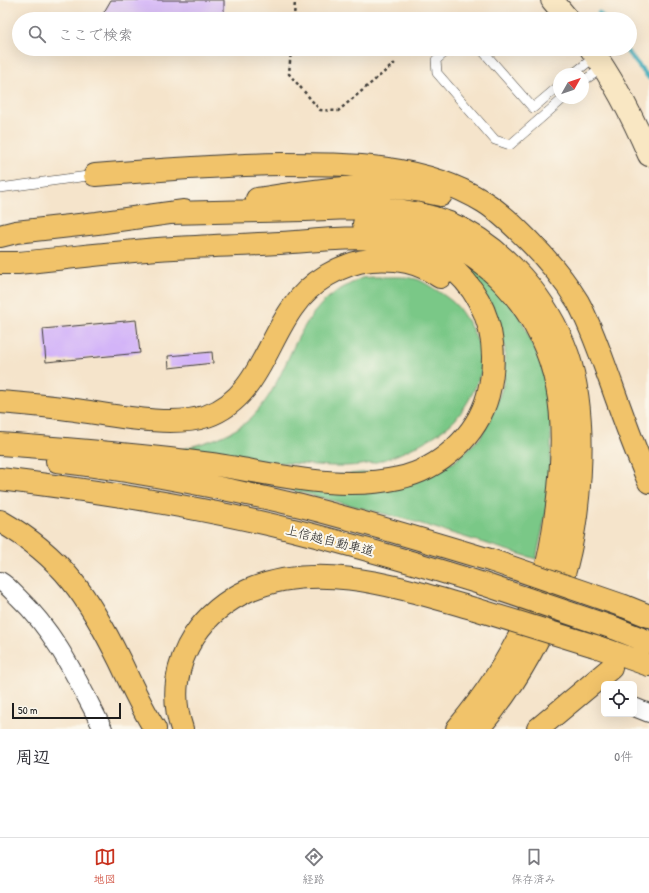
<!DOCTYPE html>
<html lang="ja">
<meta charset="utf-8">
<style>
:root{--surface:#fff;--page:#f7f7f7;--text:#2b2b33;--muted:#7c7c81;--line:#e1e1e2;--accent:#c8321e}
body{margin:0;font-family:"Patrick Hand","Klee One",sans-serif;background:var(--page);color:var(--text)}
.controls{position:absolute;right:12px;bottom:12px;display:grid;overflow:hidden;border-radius:6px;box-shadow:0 4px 16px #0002}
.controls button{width:36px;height:36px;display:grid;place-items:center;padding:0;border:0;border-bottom:1px solid var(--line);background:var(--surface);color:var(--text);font:20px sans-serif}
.compass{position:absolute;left:553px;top:68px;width:36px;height:36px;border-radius:50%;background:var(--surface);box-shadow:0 4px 16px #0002;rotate:50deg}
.scale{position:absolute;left:12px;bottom:10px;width:109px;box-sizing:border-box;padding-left:4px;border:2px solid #1c1c1c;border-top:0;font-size:11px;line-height:14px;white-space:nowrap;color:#1c1c1c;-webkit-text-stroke:3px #fbf7ec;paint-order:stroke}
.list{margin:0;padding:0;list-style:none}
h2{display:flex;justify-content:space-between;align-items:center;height:52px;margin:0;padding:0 16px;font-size:17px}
h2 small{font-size:13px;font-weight:400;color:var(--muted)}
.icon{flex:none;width:22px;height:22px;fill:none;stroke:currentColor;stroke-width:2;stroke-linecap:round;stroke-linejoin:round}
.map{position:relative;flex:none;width:649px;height:729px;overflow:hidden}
.search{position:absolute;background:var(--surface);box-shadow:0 4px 16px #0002;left:12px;right:12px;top:12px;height:44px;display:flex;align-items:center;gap:10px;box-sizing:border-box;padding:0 14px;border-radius:22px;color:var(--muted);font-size:15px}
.sheet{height:108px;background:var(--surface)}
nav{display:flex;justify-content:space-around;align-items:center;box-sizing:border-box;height:56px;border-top:1px solid var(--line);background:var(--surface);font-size:11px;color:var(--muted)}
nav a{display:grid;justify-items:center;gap:2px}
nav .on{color:var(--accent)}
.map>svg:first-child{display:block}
</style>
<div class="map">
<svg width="649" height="729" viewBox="0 0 649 729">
<rect width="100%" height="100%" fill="#fbf7ec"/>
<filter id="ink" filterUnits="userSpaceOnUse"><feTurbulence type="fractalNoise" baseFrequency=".025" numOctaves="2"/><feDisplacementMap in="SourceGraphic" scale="8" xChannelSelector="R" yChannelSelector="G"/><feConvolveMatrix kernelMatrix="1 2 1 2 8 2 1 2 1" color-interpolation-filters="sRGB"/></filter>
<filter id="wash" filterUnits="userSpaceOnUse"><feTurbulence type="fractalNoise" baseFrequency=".012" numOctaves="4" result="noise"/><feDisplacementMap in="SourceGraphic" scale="16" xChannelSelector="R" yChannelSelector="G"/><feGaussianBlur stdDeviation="0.9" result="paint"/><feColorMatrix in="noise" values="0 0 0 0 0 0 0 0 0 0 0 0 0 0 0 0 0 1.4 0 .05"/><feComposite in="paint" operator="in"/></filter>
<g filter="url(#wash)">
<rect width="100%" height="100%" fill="#f5e4cb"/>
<!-- green -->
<path fill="#7ac887" stroke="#4b7252" d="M 438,251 L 480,270 L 519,314 L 542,366 L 551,422 L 551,450 L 547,509 L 536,559 L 412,521 L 264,483 L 453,463 L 480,438 L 494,412 L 504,382 L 505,349 L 499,322 L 489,301 Z
M 383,277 C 395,277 408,276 419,280 C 428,284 451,299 457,306 C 470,323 484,347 482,369 C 481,374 478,379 477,383 C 472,396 464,409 455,420 C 440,436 394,459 372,463 C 349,468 326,466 303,464 C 261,462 219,456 176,451 C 202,443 231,437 251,418 C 291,380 291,314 346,286 C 351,284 356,280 362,278 C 369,277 377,277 383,277 Z"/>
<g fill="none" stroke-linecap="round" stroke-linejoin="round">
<!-- stream -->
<path stroke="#3cabba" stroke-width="4.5" d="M 599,13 L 604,19
M 625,49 L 649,78"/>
</g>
<g id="blocks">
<!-- building -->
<path fill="#d3b4f8" d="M 111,0 L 224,0 L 224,18 L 100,19 Z
M 136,320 L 140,353 L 46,362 L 43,329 Z
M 212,352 L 213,363 L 169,368 L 168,356 Z"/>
</g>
</g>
<g filter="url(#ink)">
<use href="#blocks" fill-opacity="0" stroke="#3d3a36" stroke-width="1"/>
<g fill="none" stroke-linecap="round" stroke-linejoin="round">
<!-- lane casing -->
<g stroke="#3d3a36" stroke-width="10">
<path id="lane" d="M 449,49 L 436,60 L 437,73 L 495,140 L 510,145 L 564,98
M 481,49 L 533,108 L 559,86
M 573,74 L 596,56
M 583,81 L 604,67
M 0,188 L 95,175"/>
</g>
<!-- street casing -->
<g stroke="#3d3a36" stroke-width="20">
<path id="street" d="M 0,581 C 7,585 13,592 18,597 C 58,635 78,682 103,729
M 634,707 L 649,713"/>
</g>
<!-- secondary casing -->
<g stroke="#3d3a36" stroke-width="24">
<path id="secondary" d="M 552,0 L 568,19
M 591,49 C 615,82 633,118 649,155"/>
</g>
<!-- primary casing -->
<g stroke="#3d3a36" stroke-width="24">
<path id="primary" d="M 538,729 L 611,668"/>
</g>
<!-- highway casing -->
<g stroke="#3d3a36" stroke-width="24">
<path id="highway" d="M 95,175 C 157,170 219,165 282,164 C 350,164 423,164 484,202 C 500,212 514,226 528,240 C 547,259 564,279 578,302 C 592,328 601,356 611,383 C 623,417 635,450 649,482
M 257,199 C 318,190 381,179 441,195
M 169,213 C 214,212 258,211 303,210 C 353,208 402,204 449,223 C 504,246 548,299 568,355 C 590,421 581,530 557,595 C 539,644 512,689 478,729
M 364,224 C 378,225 392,225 406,228 C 485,246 541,308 557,387 C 565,425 562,467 557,506 C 553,534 549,564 539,591 C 521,642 491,688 457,729
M 0,236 L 16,232 L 97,223 L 184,211
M 0,263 L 18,263 C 70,258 122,251 174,248 C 209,246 245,245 280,243 C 320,241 362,233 402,244 C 473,262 506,325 488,395 C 477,436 440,469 399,478 C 336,492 273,473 211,464 C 141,455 71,449 0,444
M 0,402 C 25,404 50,406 75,410 C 112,415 172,428 207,416 C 256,399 266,344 293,307 C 310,282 341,263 371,260 C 398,258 418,262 440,277
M 57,461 C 139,471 220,487 301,506 C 364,522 427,541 490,560
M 0,479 C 100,491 200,507 297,531 C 360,547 422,565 483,584
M 0,521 C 63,557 89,598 120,661 C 131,684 141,707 155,729
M 624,606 L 649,616
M 614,628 L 649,642
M 595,646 L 649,665
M 182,729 C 171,697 176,664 194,636 C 207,616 227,600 249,590 C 322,559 403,589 475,609"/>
</g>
<!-- path -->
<path stroke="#3d3a36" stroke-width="2.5" stroke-dasharray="3 3" stroke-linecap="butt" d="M 294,19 L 295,0
M 291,49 L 289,74 L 320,110 L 338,111 L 395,63"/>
<!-- lane -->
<use href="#lane" stroke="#fff" stroke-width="9"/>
<!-- street -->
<use href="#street" stroke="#fff" stroke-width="18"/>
<!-- secondary -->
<use href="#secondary" stroke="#f9e7c3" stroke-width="22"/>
<!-- primary -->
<use href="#primary" stroke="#f1c36a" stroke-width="22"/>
<!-- highway -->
<use href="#highway" stroke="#f1c36a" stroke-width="22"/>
<!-- highway-bridge casing -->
<g stroke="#3d3a36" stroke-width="24" stroke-linecap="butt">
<path id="highway-bridge" d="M 490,560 L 624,606
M 483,584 L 614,628
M 475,609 L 595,646"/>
</g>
<!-- highway-bridge -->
<use href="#highway-bridge" stroke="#f1c36a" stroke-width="22"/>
</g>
</g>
<g text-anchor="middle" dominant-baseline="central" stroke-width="4" stroke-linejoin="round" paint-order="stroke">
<!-- street labels -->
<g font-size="13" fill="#1c1c1c" stroke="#fbf7ec">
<text transform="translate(330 540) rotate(14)">上信越自動車道</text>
</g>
</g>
</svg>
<div class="controls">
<button><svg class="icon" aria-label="locate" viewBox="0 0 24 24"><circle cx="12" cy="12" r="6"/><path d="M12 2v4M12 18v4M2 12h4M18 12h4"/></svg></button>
</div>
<svg class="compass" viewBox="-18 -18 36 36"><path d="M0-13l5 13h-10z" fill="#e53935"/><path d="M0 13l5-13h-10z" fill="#7c7c81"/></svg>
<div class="scale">50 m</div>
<div class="search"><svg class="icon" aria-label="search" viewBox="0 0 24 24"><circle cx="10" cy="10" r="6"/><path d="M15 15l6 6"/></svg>ここで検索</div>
</div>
<section class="sheet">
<h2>周辺<small>0件</small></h2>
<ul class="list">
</ul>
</section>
<nav>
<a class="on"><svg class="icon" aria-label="map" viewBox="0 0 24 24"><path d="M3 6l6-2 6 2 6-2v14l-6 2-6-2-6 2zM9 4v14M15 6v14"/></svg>地図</a>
<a><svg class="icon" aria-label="directions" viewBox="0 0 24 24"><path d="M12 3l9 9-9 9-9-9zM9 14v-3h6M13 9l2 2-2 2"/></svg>経路</a>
<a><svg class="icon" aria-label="saved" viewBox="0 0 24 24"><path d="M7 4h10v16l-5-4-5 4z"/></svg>保存済み</a>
</nav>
